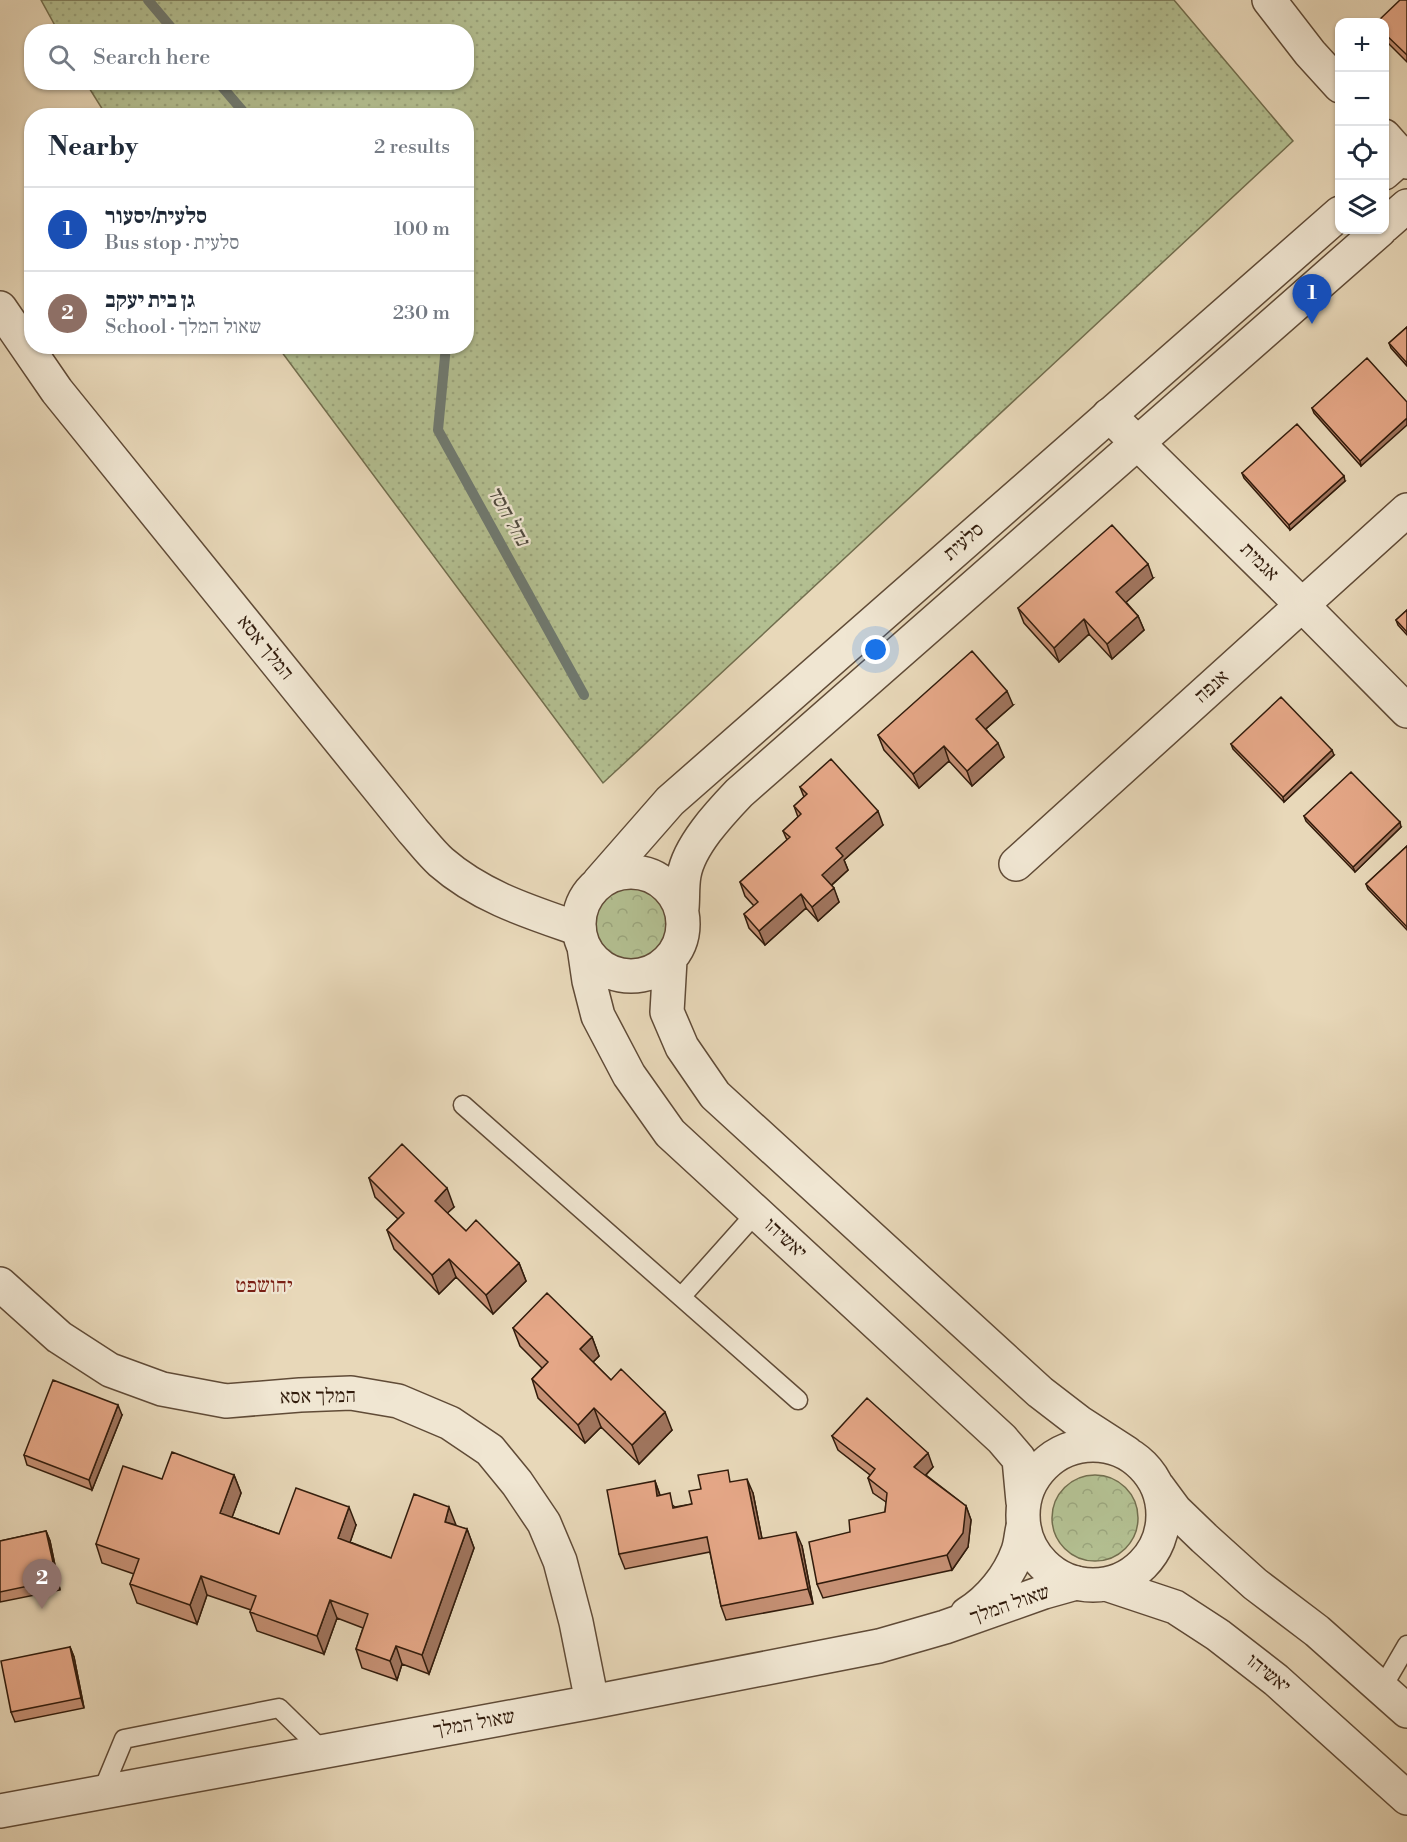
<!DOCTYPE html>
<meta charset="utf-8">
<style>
:root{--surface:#fff;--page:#f2f2f3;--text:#1f2937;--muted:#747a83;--line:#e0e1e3;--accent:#db2777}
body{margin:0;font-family:"Libre Bodoni","Frank Ruhl Libre",serif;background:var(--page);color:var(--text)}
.controls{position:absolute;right:18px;top:18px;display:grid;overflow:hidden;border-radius:12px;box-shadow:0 2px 4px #0004}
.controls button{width:54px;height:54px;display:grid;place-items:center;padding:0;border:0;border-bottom:2px solid var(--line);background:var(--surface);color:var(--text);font:30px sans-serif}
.you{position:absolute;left:876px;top:650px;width:21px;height:21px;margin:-15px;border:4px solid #fff;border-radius:50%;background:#1a73e8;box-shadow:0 0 0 9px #1a73e833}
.badge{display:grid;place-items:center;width:39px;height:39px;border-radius:50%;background:var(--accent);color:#fff;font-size:20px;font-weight:700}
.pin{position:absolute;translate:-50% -50px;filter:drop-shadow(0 2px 3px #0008)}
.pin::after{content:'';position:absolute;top:32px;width:21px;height:18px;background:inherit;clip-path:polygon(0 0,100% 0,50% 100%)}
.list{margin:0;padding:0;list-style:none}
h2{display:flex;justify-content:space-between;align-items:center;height:78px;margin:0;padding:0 24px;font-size:26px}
h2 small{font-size:20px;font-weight:400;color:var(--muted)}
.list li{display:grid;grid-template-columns:39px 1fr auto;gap:18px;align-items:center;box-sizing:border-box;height:84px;padding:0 24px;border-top:2px solid var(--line)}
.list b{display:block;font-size:22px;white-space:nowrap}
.list p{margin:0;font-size:20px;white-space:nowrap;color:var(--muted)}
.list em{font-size:20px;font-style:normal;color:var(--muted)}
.icon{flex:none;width:33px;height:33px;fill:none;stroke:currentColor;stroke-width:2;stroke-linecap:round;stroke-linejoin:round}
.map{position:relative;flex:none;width:1407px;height:1842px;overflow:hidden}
.search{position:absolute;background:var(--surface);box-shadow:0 2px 4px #0004;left:24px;top:24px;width:450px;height:66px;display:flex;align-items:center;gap:15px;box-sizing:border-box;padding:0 21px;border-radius:24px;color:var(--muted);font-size:22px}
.panel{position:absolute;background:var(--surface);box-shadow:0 2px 4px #0004;left:24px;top:108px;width:450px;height:246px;border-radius:24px}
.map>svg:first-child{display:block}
</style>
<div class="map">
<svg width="1407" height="1842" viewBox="0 0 1407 1842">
<defs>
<pattern id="grass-dots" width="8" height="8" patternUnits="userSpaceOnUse" patternTransform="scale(1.5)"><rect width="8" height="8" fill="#b3bf91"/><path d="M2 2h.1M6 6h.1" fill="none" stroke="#9aa47c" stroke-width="1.8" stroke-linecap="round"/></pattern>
<pattern id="park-crowns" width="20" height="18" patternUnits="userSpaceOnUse" patternTransform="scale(1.5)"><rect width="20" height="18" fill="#b3bf91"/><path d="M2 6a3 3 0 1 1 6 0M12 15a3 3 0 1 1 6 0" fill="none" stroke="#9aa47c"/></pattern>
</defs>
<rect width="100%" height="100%" fill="#e8d8b9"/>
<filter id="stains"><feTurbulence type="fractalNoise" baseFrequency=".00333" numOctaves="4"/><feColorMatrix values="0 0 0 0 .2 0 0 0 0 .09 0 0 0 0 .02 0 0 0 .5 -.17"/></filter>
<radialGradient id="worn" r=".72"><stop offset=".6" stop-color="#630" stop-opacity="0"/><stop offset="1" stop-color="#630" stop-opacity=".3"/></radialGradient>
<!-- grass -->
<path fill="url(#grass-dots)" stroke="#726e4e" stroke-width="1.5" d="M 41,0 L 1174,0 L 1293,141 L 603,783 L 278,347 L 466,346 L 466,116 L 106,115 L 86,83 L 466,82 L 466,32 L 58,31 Z"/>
<!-- park -->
<path fill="url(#park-crowns)" stroke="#726e4e" stroke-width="1.5" d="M593 924a38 38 0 1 1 76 0a38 38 0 1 1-76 0Z
M1052 1518a43 43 0 1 1 86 0a43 43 0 1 1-86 0Z"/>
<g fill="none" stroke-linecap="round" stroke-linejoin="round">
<!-- stream -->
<path stroke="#6f7a71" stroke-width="10" d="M 148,0 L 175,32
M 218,82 L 247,116
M 446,346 L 438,430 L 584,695"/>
<!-- service casing -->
<g stroke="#604b37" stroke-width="21">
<path id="service" d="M 463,1105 L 798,1400
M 681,1297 L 756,1213
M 1382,1688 L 1407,1645
M 102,1792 L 124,1739 L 279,1708 L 323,1751"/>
</g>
<!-- minor casing -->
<g stroke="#604b37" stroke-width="36">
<path id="minor" d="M 1269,0 L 1310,53 L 1340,86
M 1384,136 L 1407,162
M 0,308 L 57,391 L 413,831 C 422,841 431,853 441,862 C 481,897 530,912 579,929
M 1109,415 L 1302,605 L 1407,711
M 1016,864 L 1407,510
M 0,1284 L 59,1337 L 110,1370 L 162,1389 L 226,1401 L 300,1395 L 351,1393 L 398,1401 L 450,1423 L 490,1450 L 517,1483 L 544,1523 L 560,1561 L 576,1622 L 592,1702
M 967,1614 C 990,1600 1009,1576 1018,1551 C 1021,1543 1021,1534 1023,1527
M 0,1811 L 592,1702 L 879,1646 L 945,1627 L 1044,1592 L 1076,1583"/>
</g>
<!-- tertiary casing -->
<g stroke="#604b37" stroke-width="36">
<path id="tertiary" d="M 1384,173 L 1407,153
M 1384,226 L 1407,206
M579 924a52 52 0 1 1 104 0a52 52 0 1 1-104 0Z
M 599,882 L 670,801 L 1340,213
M 682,908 C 683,897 682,886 684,875 C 689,846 719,814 739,793 L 1380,230
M 584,947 L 589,981 L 598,1016 L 629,1075 L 670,1133 L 1002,1439 L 1019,1459 L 1023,1502
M 670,960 L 667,1012 L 682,1047 L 715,1095 L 1040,1392 L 1079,1422 L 1127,1453
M1023 1515a70 70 0 1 1 140 0a70 70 0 1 1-140 0Z
M 1158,1487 L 1175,1510 L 1204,1538 L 1255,1584 L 1317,1631 L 1407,1711
M 1106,1584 L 1175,1607 L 1218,1635 L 1276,1680 L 1407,1798"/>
</g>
<!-- service -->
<use href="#service" stroke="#f0e6d2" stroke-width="18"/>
<!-- minor -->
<use href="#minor" stroke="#f0e6d2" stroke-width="33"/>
<!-- tertiary -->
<use href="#tertiary" stroke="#f0e6d2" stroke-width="33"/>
</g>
<!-- wall -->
<path fill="#c59074" stroke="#321c0c" stroke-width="1.5" d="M 1407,0 L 1407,62 L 1384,39 L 1384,22 Z
M 1407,327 L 1407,366 L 1391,348 L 1389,343 Z
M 1407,402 L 1361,466 L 1314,413 L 1312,408 Z
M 1242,473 L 1345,481 L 1290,530 L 1244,478 Z
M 1153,578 L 1126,602 L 1138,616 L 1144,630 L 1112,659 L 1089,634 L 1059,662 L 1024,623 L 1018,608 Z
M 1407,610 L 1407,635 L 1398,625 L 1396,620 Z
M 1013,705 L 986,729 L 1004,757 L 972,786 L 949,761 L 919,788 L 884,750 L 878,735 Z
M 1231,744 L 1334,755 L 1284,802 L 1233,749 Z
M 800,787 L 883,825 L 844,860 L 848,870 L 832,885 L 839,902 L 818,921 L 806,908 L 765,945 L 749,928 L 744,914 L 754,906 L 745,896 L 740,882 L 787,840 L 783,831 L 798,817 L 794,806 L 804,797 Z
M 1304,816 L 1401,827 L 1355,872 L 1306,821 Z
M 1407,846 L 1407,930 L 1368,889 L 1366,884 Z
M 369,1178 L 454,1207 L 447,1213 L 466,1231 L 519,1263 L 526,1281 L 493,1314 L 456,1277 L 439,1294 L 394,1249 L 387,1230 L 398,1219 L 375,1197 Z
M 513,1328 L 592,1337 L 599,1356 L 593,1362 L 611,1380 L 672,1430 L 639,1464 L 601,1427 L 585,1443 L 538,1398 L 532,1379 L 542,1368 L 520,1346 Z
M 122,1415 L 92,1490 L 27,1465 L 24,1455 Z
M 832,1436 L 933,1467 L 926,1475 L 966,1506 L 971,1520 L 968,1547 L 952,1570 L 823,1598 L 817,1584 L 850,1532 L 885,1512 L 886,1502 L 873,1493 L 868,1478 L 870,1475 L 838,1450 Z
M 234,1475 L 241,1493 L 232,1517 L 279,1534 L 356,1525 L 350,1542 L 391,1558 L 456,1526 L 467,1529 L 474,1548 L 429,1674 L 402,1664 L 397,1680 L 362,1668 L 356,1649 L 363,1628 L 337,1618 L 324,1654 L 257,1631 L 250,1612 L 251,1610 L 207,1595 L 197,1624 L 137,1603 L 130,1584 L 134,1574 L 102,1563 L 96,1544 L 162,1479 Z
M 655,1481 L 660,1495 L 675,1507 L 692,1504 L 701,1489 L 732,1482 L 753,1493 L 762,1539 L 802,1546 L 813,1604 L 726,1620 L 721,1606 L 710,1552 L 625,1569 L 619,1554 Z
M 46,1531 L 50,1541 L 60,1590 L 0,1602 L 0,1541 Z
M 70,1647 L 74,1657 L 84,1708 L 15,1722 L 11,1712 Z"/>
<!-- shaded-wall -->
<path fill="#a0755e" stroke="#321c0c" stroke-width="1.5" d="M 1407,418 L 1407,425 L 1361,466 L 1360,461 Z
M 1344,476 L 1345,481 L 1290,530 L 1289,525 Z
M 1148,564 L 1153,578 L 1122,606 L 1116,592 Z
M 1138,616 L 1144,630 L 1112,659 L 1107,644 Z
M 1084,619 L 1089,634 L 1059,662 L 1054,648 Z
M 1007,691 L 1013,705 L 981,733 L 976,719 Z
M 998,743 L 1004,757 L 972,786 L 967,771 Z
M 944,746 L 949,761 L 919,788 L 913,774 Z
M 1332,750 L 1334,755 L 1284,802 L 1283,797 Z
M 878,811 L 883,825 L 844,860 L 848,870 L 827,889 L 822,875 L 836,848 Z
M 1400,822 L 1401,827 L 1355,872 L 1353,867 Z
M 834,888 L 839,902 L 818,921 L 812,907 Z
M 801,894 L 806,908 L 765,945 L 759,931 Z
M 447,1188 L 454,1207 L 441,1219 L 435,1201 Z
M 449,1259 L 456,1277 L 439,1294 L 432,1275 Z
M 519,1263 L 526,1281 L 493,1314 L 486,1295 Z
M 592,1337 L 599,1356 L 587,1368 L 580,1349 Z
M 118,1405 L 122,1415 L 92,1490 L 89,1480 Z
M 594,1408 L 601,1427 L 585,1443 L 578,1425 Z
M 665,1412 L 672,1430 L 639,1464 L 632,1445 Z
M 928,1453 L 933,1467 L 920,1481 L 914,1467 Z
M 234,1475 L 241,1493 L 227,1531 L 220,1513 Z
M 747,1479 L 753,1493 L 765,1554 L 759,1539 Z
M 655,1481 L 660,1496 L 657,1496 Z
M 966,1506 L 971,1520 L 968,1547 L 952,1570 L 947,1555 Z
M 349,1507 L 356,1525 L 345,1557 L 338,1538 Z
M 449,1507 L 456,1525 L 445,1522 Z
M 467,1529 L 474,1548 L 429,1674 L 422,1655 Z
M 46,1531 L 50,1541 L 60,1590 L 57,1580 Z
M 796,1532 L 802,1546 L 813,1604 L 808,1589 Z
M 201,1576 L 207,1595 L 197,1624 L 190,1605 Z
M 330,1600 L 337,1618 L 324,1654 L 317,1636 Z
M 396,1646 L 402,1664 L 397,1680 L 390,1661 Z
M 70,1647 L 74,1657 L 84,1708 L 81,1698 Z"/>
<!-- building -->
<path fill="#e5a787" stroke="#321c0c" stroke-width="1.5" d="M 1400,0 L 1407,0 L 1407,55 L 1384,33 L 1384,22 L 1377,22 Z
M 1407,327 L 1407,363 L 1389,343 Z
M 1367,358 L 1407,402 L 1407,418 L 1360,461 L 1312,408 Z
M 1297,424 L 1344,476 L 1289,525 L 1242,473 Z
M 1112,525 L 1148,564 L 1116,592 L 1138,616 L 1107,644 L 1084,619 L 1054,648 L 1018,608 Z
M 1407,610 L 1407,632 L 1396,620 Z
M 972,651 L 1007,691 L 976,719 L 998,743 L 967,771 L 944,746 L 913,774 L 878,735 Z
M 1281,697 L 1332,750 L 1283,797 L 1231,744 Z
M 831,759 L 878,811 L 836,848 L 843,856 L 822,875 L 834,888 L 812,907 L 801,894 L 759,931 L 744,914 L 758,902 L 740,882 L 790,837 L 783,831 L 801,814 L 794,806 L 807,794 L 800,787 Z
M 1351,772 L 1400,822 L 1353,867 L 1304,816 Z
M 1407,846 L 1407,927 L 1366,884 Z
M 402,1144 L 447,1188 L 435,1201 L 466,1231 L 476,1220 L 519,1263 L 486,1295 L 449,1259 L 432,1275 L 387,1230 L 404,1213 L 369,1178 Z
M 547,1293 L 592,1337 L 580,1349 L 611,1380 L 621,1369 L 665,1412 L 632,1445 L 594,1408 L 578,1425 L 532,1379 L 548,1362 L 513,1328 Z
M 53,1380 L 118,1405 L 89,1480 L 24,1455 Z
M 867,1398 L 928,1453 L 914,1467 L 966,1506 L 963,1533 L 947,1555 L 817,1584 L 809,1542 L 850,1532 L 849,1520 L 885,1512 L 887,1493 L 868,1478 L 875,1469 L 832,1436 Z
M 172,1452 L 234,1475 L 220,1513 L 279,1534 L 296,1488 L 349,1507 L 338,1538 L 391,1558 L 414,1494 L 449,1507 L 445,1522 L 467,1529 L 422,1655 L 396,1646 L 390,1661 L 356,1649 L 368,1614 L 330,1600 L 317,1636 L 250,1612 L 256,1596 L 201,1576 L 190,1605 L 130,1584 L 139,1559 L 96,1544 L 123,1466 L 162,1479 Z
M 728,1470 L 730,1482 L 747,1479 L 759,1539 L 796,1532 L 808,1589 L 721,1606 L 707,1537 L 619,1554 L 607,1490 L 655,1481 L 657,1496 L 670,1493 L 673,1508 L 692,1504 L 689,1491 L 701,1489 L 698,1475 Z
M 46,1531 L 57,1580 L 0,1592 L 0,1541 Z
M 70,1647 L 81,1698 L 11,1712 L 1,1661 Z"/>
<g text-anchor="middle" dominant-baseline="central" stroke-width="4.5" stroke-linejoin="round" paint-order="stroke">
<!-- street labels -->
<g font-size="20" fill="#321c0c" stroke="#f0e6d2">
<text transform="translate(964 542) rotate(-41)">סלעית</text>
<text transform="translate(1259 562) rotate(45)">אגמית</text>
<text transform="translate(265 648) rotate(51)">המלך אסא</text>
<text transform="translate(1212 687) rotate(-42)">אנפה</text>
<text transform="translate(785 1239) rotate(43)">יאשיהו</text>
<text transform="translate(318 1397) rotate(-1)">המלך אסא</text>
<text transform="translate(1010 1605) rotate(-19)">שאול המלך</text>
<text transform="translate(1268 1674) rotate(39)">יאשיהו</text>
<text transform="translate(474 1724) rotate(-10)">שאול המלך</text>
</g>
<!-- water labels -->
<g font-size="21" font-style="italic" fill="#514b3f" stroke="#f0e6d2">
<text transform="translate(508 516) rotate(61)">נחל חסד</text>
</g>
<!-- neighbourhood labels -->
<g font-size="21" fill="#7a1f14" stroke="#f0e6d2">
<text x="264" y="1286">יהושפט</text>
</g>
</g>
<rect width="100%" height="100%" filter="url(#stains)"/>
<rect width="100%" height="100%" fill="url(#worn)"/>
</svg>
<div class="controls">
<button>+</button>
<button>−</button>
<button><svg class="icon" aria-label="locate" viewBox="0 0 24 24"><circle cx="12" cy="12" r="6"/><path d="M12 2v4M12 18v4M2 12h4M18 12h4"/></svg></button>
<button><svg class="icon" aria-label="layers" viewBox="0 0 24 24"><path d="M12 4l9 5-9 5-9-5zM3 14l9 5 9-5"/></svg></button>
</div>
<div class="you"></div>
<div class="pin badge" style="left:1312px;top:324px;background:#1a4fb4">1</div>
<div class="pin badge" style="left:42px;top:1609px;background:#8d6e63">2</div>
<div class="search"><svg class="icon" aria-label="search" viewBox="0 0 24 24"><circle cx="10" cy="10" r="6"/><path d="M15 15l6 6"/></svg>Search here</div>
<section class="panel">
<h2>Nearby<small>2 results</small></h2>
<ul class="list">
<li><span class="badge" style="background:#1a4fb4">1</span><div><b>סלעית/יסעור</b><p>Bus stop · סלעית</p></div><em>100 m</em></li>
<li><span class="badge" style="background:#8d6e63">2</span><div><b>גן בית יעקב</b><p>School · שאול המלך</p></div><em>230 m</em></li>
</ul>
</section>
</div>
